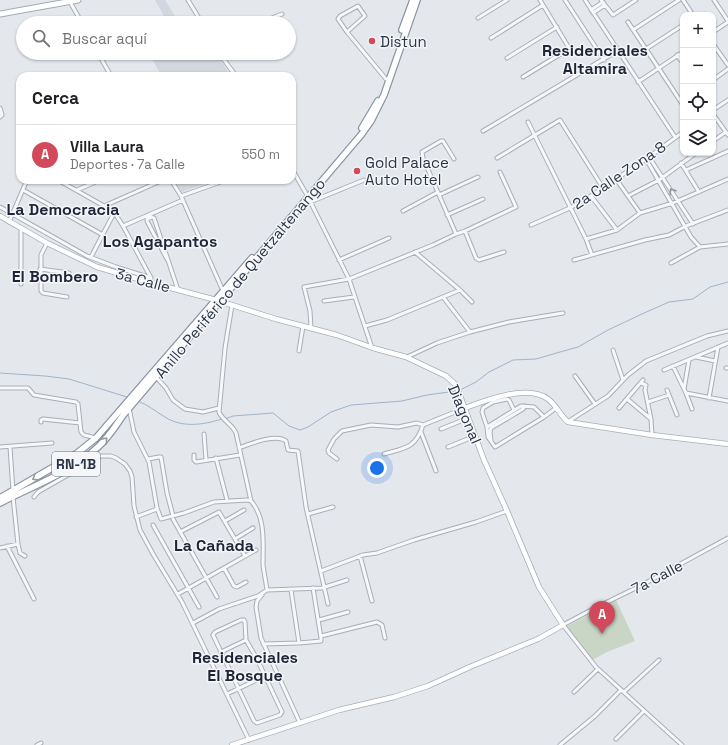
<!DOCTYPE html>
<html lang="es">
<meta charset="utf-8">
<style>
:root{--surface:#fff;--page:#f2f2f2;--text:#202124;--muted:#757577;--line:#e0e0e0;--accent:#d1495b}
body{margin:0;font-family:"Space Grotesk",sans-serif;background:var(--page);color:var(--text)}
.controls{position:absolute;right:12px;top:12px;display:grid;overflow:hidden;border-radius:8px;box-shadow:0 1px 3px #0004}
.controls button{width:36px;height:36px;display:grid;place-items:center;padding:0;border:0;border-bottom:1px solid var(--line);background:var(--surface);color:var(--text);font:20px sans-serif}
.you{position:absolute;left:377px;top:468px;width:14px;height:14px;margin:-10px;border:3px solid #fff;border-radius:50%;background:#1a73e8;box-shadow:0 0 0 6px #1a73e833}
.badge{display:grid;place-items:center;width:26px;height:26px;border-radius:50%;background:var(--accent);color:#fff;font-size:13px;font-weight:700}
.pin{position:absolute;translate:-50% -33px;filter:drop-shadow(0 1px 2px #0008)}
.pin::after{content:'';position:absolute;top:21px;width:14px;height:12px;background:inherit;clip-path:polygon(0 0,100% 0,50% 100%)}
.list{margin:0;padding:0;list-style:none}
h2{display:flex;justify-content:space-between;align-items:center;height:52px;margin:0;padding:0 16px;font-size:17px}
h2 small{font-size:13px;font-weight:400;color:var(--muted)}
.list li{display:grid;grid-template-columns:26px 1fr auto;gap:12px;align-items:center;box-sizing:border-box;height:60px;padding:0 16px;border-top:1px solid var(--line)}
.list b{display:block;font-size:15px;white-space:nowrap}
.list p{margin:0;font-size:13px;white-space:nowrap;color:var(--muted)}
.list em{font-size:13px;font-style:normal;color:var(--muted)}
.icon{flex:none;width:22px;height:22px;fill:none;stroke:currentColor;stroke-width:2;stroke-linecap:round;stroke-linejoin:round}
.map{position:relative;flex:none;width:728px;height:745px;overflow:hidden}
.search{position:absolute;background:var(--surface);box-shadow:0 1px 3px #0004;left:16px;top:16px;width:280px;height:44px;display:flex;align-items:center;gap:10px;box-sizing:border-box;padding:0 14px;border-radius:22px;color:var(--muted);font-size:15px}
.panel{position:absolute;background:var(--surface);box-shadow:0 1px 3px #0004;left:16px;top:72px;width:280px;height:112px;border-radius:12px}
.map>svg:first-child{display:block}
</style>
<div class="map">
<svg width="728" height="745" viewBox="0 0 728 745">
<rect width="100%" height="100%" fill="#e4e7ec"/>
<!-- built -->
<path fill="#d2d6de" d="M 155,0 L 165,0 L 179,23 L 168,23 Z
M 157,53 L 216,53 L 231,76 L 155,76 L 160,73 L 151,57 Z
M 174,180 L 215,180 L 182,192 Z"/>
<!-- garden -->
<path fill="#c9d6c5" d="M 616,600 L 635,641 L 607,652 L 592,660 L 566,627 Z"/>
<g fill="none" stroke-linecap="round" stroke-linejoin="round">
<!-- stream -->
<path stroke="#9fb4cc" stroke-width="1" d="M 0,373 L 45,376 L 69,379 L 127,397
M 460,390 L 476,382 L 489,372 L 513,360 L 536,359 L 560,352 L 578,347 L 608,330 L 644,313 L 669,302 L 693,299 L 710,287 L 728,282
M 138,401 C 148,405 155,411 165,417 C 182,428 203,425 222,419
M 225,419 L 233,416 L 273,413 L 289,426 L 300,430 L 308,427 L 331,412 L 351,405 L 402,401 L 427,395 L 456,391"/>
<!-- street casing -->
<g stroke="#a9aeb7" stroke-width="5">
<path id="street" d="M 188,0 L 202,23
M 565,0 L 604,60
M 585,0 L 675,137
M 601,0 L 613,15 L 636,0
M 683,0 L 693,15
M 714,0 L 728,21
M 70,2 L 82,23
M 591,10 L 603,2
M 593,13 L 605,5
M 478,18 L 507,0
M 628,22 L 683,105
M 260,23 L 282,14
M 633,30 L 679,0
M 347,32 L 365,16 L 358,6 L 340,16 L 338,19 L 347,32 L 386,79
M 713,32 L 728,22
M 491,38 L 543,5
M 713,44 L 728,65
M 646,49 L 683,25
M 98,53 L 111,76
M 219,53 L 236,76
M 677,55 L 683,63
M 507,58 L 557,27
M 523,77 L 567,50 L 569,48 L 540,0
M 713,80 L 728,69
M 638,82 L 683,52
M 0,108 L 2,115 L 0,117
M 713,110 L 728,100
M 713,114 L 728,135
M 528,122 L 586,239 L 592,255
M 483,131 L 617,51
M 713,141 L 726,132
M 649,157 L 693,224
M 497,158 L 560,120 L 603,188
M 454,159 L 443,141 L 441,141 L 422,152 L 423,158 L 456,234
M 646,159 L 691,237 L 700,247
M 681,163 L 699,192
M 292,169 L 307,195 L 349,279 L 372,348
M 686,170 L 728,151
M 616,179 L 640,213
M 58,180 L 104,206 L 116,215 L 123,226 L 151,278
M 171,180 L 181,196 L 223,291
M 23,190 L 103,235
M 77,190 L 100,180
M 439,195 L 478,177
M 181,196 L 226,180
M 591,196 L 617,230
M 628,196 L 659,180 L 696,153
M 310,202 L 364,180
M 104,206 L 163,180
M 0,207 L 87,256 L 116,267 L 151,278
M 403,211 L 438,192
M 447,215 L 483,199
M 9,222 L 27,180
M 531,225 L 570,208 L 591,196 L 649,157 L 683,132
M 123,226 L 183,200
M 465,231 L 476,258 L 479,260 L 504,252
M 586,239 L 617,230 L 640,213 L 673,203 L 728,179
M 47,243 L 41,255 L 41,291 L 43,293 L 67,297
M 415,252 L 460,290
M 91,257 L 114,213
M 167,259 L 147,221 L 147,219 L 152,217 L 154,218 L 178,290
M 339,260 L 389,238
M 574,260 L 645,240 L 669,235 L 686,226 L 728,210
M 671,263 L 700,247 L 728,244
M 40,269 L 69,273
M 21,284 L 21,229
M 443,297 L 470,332
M 324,301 L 354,297
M 232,305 L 225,348 L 219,412 C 222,420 232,424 236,433 L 251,501 C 266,518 263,544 263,565 C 264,573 266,582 267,590
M 365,326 L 387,320 L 460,290 L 472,302
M 311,328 L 310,311 L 304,287 L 349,279 L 433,245 L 456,234 L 465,231 L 516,207 L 500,172
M 613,350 L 623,380
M 299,351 L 303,326
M 407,357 L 437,343 L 470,332 L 509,322 L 563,313
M 696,357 L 715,361
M 673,366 L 686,393 L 728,401
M 726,368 L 728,368
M 664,370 L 728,343
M 575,376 L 595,404
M 156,377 L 166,388 L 173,400 L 185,409 L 203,412 L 219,408
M 641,383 L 646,385 L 645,390 L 651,419 L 652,435
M 0,388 L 28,388 L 34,395 L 76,402 L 78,404 L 81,432 L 84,435 L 96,438
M 684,389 L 689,360
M 667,390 L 677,415
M 686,393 L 692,409
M 709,398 L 718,347
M 627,399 L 651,419
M 648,402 L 669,395
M 521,406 L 534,407 L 544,417 L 495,447 L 488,437 L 487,427 Z
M 129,408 L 134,432 L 149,462 L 157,508 L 161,519 L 184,513 L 214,502 L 247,500 L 251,501
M 619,408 L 643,380
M 544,417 L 556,408
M 569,421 L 608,396 L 628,375 L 646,361 L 707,336 L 728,331
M 41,422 L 41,420 L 43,419 L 80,423
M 487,427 L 482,412 L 483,408 L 493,402 L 507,399 L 509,400 L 514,410
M 441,429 L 468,418
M 421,432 L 436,471
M 204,434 L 206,460
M 491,441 L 490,432 L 491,428 L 523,409 L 525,406
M 0,447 L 52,443
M 10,447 L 13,491
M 448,447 L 475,436
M 239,448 C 250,444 276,433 286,441 L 288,450 L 298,451 L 306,507 L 328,604
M 384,454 C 405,448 416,448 423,425
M 194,455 L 194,460 L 196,462 L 240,455
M 216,458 L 227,500
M 148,459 L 159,457 L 161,457 L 167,493 L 173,516
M 337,459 L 329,453 L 328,450 L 334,439 L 342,431 L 371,425 L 398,427 L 417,423 L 423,425 L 465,408
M 13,497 L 18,544 L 20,553 L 25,556
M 34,497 L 38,492 L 101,456 L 111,456 L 116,458 L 125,464 L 130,471 L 132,477 L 134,506 L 140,530 L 153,554 L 182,602 L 249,740
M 308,514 L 333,507
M 136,517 L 157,509
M 173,519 L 217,597
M 225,521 L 244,510
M 153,525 L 199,607
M 180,532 L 219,512 L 245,556
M 235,539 L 253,528
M 7,546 L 34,599
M 0,548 L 18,544
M 360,556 L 372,601
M 224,568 L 234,586 L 237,587 L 246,582
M 321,571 L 363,555 L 377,553 L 414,540 L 476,522 L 507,511
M 291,590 L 299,643
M 178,594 L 256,550
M 262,595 L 257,601 L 256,607 L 261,638 L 300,723
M 241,620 L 244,620 L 245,622 L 246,640 L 257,659 L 282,712 L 280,715 L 257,723 L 254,721 L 213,635 L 215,632 Z
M 319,620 L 348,612
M 193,623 L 219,609 L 258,596 L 267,590 L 322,588 L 347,580
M 321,636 L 377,622 L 382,625 L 385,638
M 263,644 L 299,643 L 321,641 L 321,638 L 313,588
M 221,652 L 246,640
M 574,692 L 598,669
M 624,692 L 659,660
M 227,694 L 265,676
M 616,739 L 644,711
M 37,745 L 41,743
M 560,745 L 595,716 L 621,690
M 682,745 L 596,667 L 563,625 L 593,609 L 642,585 L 728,538"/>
</g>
<!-- secondary casing -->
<g stroke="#a9aeb7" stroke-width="6">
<path id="secondary" d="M 0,216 L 47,243 L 97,267 L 152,283 L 216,300 L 276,319 L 337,335 L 373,348 L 406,357 L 446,376 L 456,385 L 484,460 L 507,511 L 539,587 L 563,625 L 538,639 L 472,666 L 428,686 L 394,697 L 339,710 L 232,745
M 465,408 C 486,400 528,384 548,399 C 556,405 560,415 568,422 L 652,435 L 728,444"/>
</g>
<!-- primary casing -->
<g stroke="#a3abb8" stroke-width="7">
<path id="primary" d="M 0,14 L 78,0"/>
</g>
<!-- highway casing -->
<g stroke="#8b94a3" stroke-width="8">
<path id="highway" d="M 402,30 L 413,0
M 362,128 L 378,101
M 0,498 L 76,454 L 96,438 L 252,258
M 0,503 C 34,485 71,473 99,446 C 109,437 116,425 124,414 L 361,135 L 371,121 L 384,95 L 417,0"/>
</g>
<!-- street -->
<use href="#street" stroke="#f7f8fa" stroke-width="3"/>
<!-- secondary -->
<use href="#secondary" stroke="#fff" stroke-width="4.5"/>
<!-- primary -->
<use href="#primary" stroke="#fff" stroke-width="5"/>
<!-- highway -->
<use href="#highway" stroke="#fff" stroke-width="5.5"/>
</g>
<!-- one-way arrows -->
<defs><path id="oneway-chevron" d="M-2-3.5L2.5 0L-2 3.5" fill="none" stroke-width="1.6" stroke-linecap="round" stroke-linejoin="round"/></defs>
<use stroke="#9196a0" href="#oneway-chevron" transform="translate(672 191) rotate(-122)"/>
<g stroke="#959aa2">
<use href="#oneway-chevron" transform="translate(105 440) rotate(-50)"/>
<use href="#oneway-chevron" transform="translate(35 478) rotate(151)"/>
</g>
<!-- markers -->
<g fill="#d1495b" stroke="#f4f6f9" stroke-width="1.5">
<circle cx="372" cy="41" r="4"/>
<circle cx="357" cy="171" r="4"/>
</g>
<g text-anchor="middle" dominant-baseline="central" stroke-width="3" stroke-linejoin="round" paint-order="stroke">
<!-- shield labels -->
<rect fill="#f4f6f9" stroke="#676e7b" stroke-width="1" x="52" y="452" width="48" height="24" rx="3"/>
<g font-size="14" font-weight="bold" fill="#2b3445">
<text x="76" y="464">RN-1B</text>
</g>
<!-- poi labels -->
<g font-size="15" fill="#2b3445" stroke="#f4f6f9" text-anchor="start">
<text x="380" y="41">Distun</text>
<text x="365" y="162">Gold Palace<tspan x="365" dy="17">Auto Hotel</tspan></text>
</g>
<!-- street labels -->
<g font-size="15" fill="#2b3445" stroke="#f4f6f9">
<text transform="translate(619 175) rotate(-34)">2a Calle Zona 8</text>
<text transform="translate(240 278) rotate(-50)">Anillo Periférico de Quetzaltenango</text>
<text transform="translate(143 280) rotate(15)">3a Calle</text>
<text transform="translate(465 414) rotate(67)">Diagonal</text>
<text transform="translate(657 577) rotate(-28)">7a Calle</text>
</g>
<!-- neighbourhood labels -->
<g font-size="16" font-weight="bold" fill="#1d2536" stroke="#f4f6f9">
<text x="595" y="50">Residenciales<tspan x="595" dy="18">Altamira</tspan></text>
<text x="63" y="209">La Democracia</text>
<text x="160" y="241">Los Agapantos</text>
<text x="55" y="276">El Bombero</text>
<text x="214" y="545">La Cañada</text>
<text x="245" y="657">Residenciales<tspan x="245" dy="18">El Bosque</tspan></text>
</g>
</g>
</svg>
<div class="controls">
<button>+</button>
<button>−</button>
<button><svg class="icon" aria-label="locate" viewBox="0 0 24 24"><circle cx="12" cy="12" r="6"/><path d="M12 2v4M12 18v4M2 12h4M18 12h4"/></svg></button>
<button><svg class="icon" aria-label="layers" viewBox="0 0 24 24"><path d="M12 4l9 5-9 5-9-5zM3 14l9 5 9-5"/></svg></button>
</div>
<div class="you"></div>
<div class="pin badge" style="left:602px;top:634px">A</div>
<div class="search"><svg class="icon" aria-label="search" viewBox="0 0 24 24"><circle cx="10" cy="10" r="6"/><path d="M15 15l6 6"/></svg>Buscar aquí</div>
<section class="panel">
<h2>Cerca<small></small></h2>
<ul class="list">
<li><span class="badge">A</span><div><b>Villa Laura</b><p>Deportes · 7a Calle</p></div><em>550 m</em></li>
</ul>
</section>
</div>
